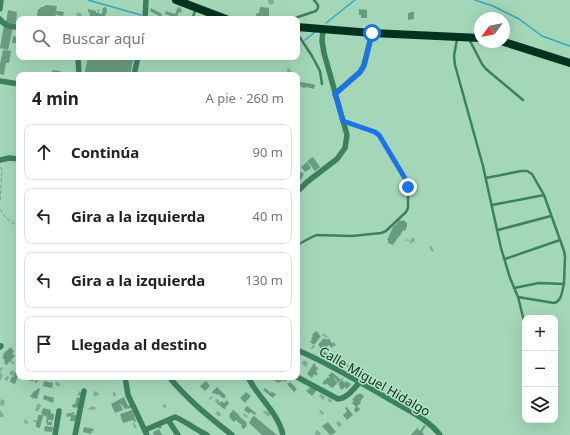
<!DOCTYPE html>
<html lang="es">
<meta charset="utf-8">
<style>
:root{--surface:#fff;--page:#f6f6f6;--text:#222;--muted:#767676;--line:#e0e0e0}
body{margin:0;font-family:"Noto Sans",sans-serif;background:var(--page);color:var(--text)}
.controls{position:absolute;right:12px;bottom:12px;display:grid;overflow:hidden;border-radius:8px;box-shadow:0 4px 16px #0002}
.controls button{width:36px;height:36px;display:grid;place-items:center;padding:0;border:0;border-bottom:1px solid var(--line);background:var(--surface);color:var(--text);font:20px sans-serif}
.compass{position:absolute;left:474px;top:12px;width:36px;height:36px;border-radius:50%;background:var(--surface);box-shadow:0 4px 16px #0002;rotate:237deg}
.stop{position:absolute;width:12px;height:12px;margin:-9px;border:3px solid #1a73e8;border-radius:50%;background:#fff}
.stop.end{background:#1a73e8;border-color:#fff;box-shadow:0 1px 4px #0008}
.list{margin:0;padding:0;list-style:none}
h2{display:flex;justify-content:space-between;align-items:center;height:52px;margin:0;padding:0 16px;font-size:17px}
h2 small{font-size:13px;font-weight:400;color:var(--muted)}
.list li{display:grid;grid-template-columns:26px 1fr auto;gap:12px;align-items:center;box-sizing:border-box;height:56px;margin:0 8px 8px;padding:0 8px;border:1px solid var(--line);border-radius:8px}
.list b{display:block;font-size:15px;white-space:nowrap}
.list em{font-size:13px;font-style:normal;color:var(--muted)}
.icon{flex:none;width:22px;height:22px;fill:none;stroke:currentColor;stroke-width:2;stroke-linecap:round;stroke-linejoin:round}
.map{position:relative;flex:none;width:570px;height:435px;overflow:hidden}
.search{position:absolute;background:var(--surface);box-shadow:0 4px 16px #0002;left:16px;top:16px;width:284px;height:44px;display:flex;align-items:center;gap:10px;box-sizing:border-box;padding:0 14px;border-radius:8px;color:var(--muted);font-size:15px}
.panel{position:absolute;background:var(--surface);box-shadow:0 4px 16px #0002;left:16px;top:72px;width:284px;height:308px;border-radius:8px}
.map>svg:first-child{display:block}
</style>
<div class="map">
<svg width="570" height="435" viewBox="0 0 570 435">
<rect width="100%" height="100%" fill="#a3d7b8"/>
<!-- shadow -->
<path fill="#0003" fill-rule="evenodd" d="M 268,0 L 273,0 L 274,2 L 273,4 L 272,5 L 268,3 Z
M 56,7 L 55,18 L 52,19 L 27,19 L 27,17 L 38,18 L 39,10 Z
M 78,12 L 82,14 L 80,17 L 76,15 Z
M 289,68 L 292,72 L 290,74 L 286,70 Z
M 412,237 L 415,239 L 414,242 L 410,243 L 409,241 L 404,240 L 408,239 L 410,242 Z
M 431,246 L 434,251 L 432,252 L 429,247 Z
M 299,332 L 301,333 L 297,340 L 297,335 Z
M 323,333 L 328,337 L 327,338 L 325,337 L 324,335 L 323,336 L 322,336 Z
M 11,348 L 13,352 L 12,354 L 11,360 L 15,363 L 13,365 L 10,361 L 7,365 L 5,363 Z
M 304,360 L 308,363 L 306,367 L 302,364 Z
M 346,363 L 350,367 L 348,368 L 345,365 Z
M 1,367 L 3,369 L 0,372 L 3,375 L 0,381 L 0,369 Z
M 12,370 L 15,372 L 12,376 L 9,373 Z
M 332,374 L 340,380 L 333,388 L 327,383 L 325,385 L 323,383 L 329,380 ZM 334,377 L 337,380 L 336,382 L 332,379 Z
M 7,376 L 9,377 L 7,381 L 4,379 Z
M 36,378 L 39,380 L 36,384 L 34,382 Z
M 56,381 L 60,384 L 59,387 L 55,384 Z
M 79,391 L 81,392 L 82,397 L 77,395 Z
M 94,391 L 99,393 L 98,396 L 96,395 L 94,400 L 95,396 L 93,395 Z
M 113,392 L 115,392 L 116,396 L 113,396 Z
M 321,394 L 325,397 L 323,400 L 319,396 Z
M 212,396 L 213,397 L 210,400 L 209,399 Z
M 329,398 L 332,400 L 332,402 L 331,402 L 331,403 L 327,400 Z
M 1,399 L 5,401 L 3,406 L 0,405 Z
M 216,399 L 217,399 L 219,400 L 220,404 L 217,404 L 215,401 Z
M 38,403 L 41,405 L 38,412 L 35,410 Z
M 163,404 L 167,406 L 165,408 L 163,407 Z
M 91,406 L 93,406 L 93,407 L 96,407 L 95,410 L 86,409 L 90,408 Z
M 50,410 L 51,412 L 50,414 L 53,419 L 53,421 L 48,420 L 48,417 L 43,416 L 43,414 Z
M 264,410 L 267,412 L 268,411 L 271,414 L 268,417 L 263,412 Z
M 321,410 L 324,413 L 322,415 L 319,411 Z
M 0,411 L 1,411 L 2,413 L 3,413 L 4,417 L 0,417 Z
M 218,411 L 221,414 L 219,417 L 215,413 Z
M 244,413 L 248,416 L 246,418 L 243,415 Z
M 25,419 L 28,422 L 28,424 L 24,423 Z
M 339,421 L 342,425 L 339,427 L 336,423 Z
M 133,423 L 134,423 L 135,424 L 137,428 L 134,428 Z
M 317,430 L 321,433 L 319,435 L 316,435 L 315,433 Z"/>
<g fill="none" stroke-linecap="round" stroke-linejoin="round">
<!-- stream -->
<path stroke="#30a7c4" stroke-width="1.5" d="M 88,0 L 141,15
M 475,0 L 493,6 L 519,19 L 542,36 L 570,46
M 326,23 L 355,0
M 305,40 L 315,32
M 233,57 L 269,57"/>
</g>
<!-- building -->
<path fill="#699c7f" d="M 45,5 L 57,6 L 56,11 L 64,12 L 63,16 L 56,15 L 57,13 L 56,13 L 55,18 L 37,16 L 38,9 L 40,9 L 41,7 L 44,7 Z
M 105,7 L 106,7 L 107,11 L 104,19 L 89,19 L 90,13 L 88,12 L 88,9 L 96,11 L 96,13 L 97,13 L 98,9 L 99,10 L 98,13 L 102,14 L 103,8 L 104,8 Z
M 178,7 L 181,8 L 180,9 L 182,9 L 181,13 L 179,12 L 177,18 L 165,14 L 166,11 L 175,14 Z
M 260,7 L 269,8 L 269,16 L 259,16 L 259,18 L 254,18 L 257,13 L 259,13 Z
M 151,8 L 162,14 L 161,17 L 150,11 Z
M 359,9 L 367,10 L 367,18 L 361,18 L 361,15 L 359,15 Z
M 8,10 L 17,12 L 16,24 L 6,22 Z
M 410,12 L 414,12 L 414,19 L 408,20 L 408,13 L 410,13 Z
M 4,25 L 13,27 L 8,50 L 0,48 Z
M 13,36 L 19,37 L 19,43 L 12,43 Z
M 3,50 L 11,51 L 9,63 L 6,63 L 4,75 L 0,74 L 0,64 Z
M 88,57 L 134,57 L 130,75 L 84,75 Z
M 53,70 L 61,71 L 60,74 L 59,74 L 59,75 L 50,75 L 50,72 L 52,72 Z
M 297,82 L 301,82 L 312,84 L 315,85 L 314,89 L 306,87 L 305,88 L 301,87 L 301,86 L 297,86 Z
M 313,157 L 320,167 L 315,171 L 307,161 Z
M 307,162 L 311,168 L 305,172 L 301,167 Z
M 298,170 L 304,174 L 301,180 L 297,178 L 297,172 Z
M 399,220 L 401,221 L 403,220 L 406,222 L 407,223 L 407,226 L 405,231 L 403,230 L 400,236 L 399,236 L 393,245 L 388,243 L 388,240 L 387,240 L 394,225 L 395,226 Z
M 316,331 L 319,333 L 318,334 L 321,336 L 314,345 L 315,346 L 312,349 L 311,348 L 314,345 L 310,342 L 312,340 L 311,339 L 313,336 L 312,335 Z
M 324,338 L 327,340 L 329,338 L 332,344 L 333,342 L 336,345 L 335,346 L 334,345 L 332,348 L 329,345 L 323,351 L 329,355 L 327,357 L 318,352 L 321,348 L 318,345 Z
M 11,347 L 14,352 L 12,353 L 15,356 L 6,365 L 4,363 L 5,362 L 4,361 L 5,360 L 2,357 L 4,356 L 3,355 L 5,352 Z
M 314,363 L 316,365 L 315,366 L 318,368 L 315,373 L 316,372 L 318,373 L 316,376 L 314,374 L 312,378 L 307,374 Z
M 16,372 L 17,373 L 17,375 L 18,376 L 15,384 L 10,382 L 12,376 L 13,377 L 14,376 L 13,375 Z
M 332,372 L 341,380 L 342,378 L 343,379 L 342,381 L 341,380 L 339,382 L 334,378 L 334,379 L 337,382 L 332,388 L 326,383 L 325,385 L 322,383 L 328,377 L 329,378 L 330,377 L 328,376 Z
M 275,377 L 280,377 L 282,379 L 283,377 L 288,378 L 285,382 L 283,380 L 281,382 L 280,381 L 279,383 L 273,380 Z
M 342,380 L 345,383 L 346,381 L 351,384 L 347,389 L 345,387 L 342,390 L 339,387 L 340,386 L 338,384 Z
M 44,381 L 53,383 L 52,388 L 43,386 Z
M 206,381 L 210,386 L 205,391 L 200,386 Z
M 290,382 L 297,389 L 294,392 L 287,384 Z
M 217,387 L 226,396 L 224,399 L 218,394 L 217,395 L 215,393 L 214,394 L 212,392 Z
M 310,387 L 317,390 L 312,396 L 306,391 L 307,389 L 308,390 Z
M 38,388 L 40,389 L 37,399 L 34,398 L 33,399 L 32,399 L 33,398 L 30,396 L 31,395 L 34,391 L 35,391 L 36,390 L 37,390 Z
M 265,388 L 271,393 L 272,392 L 276,394 L 273,398 L 263,390 Z
M 246,392 L 251,396 L 245,403 L 240,398 Z
M 360,393 L 364,396 L 360,402 L 361,403 L 357,406 L 360,409 L 356,413 L 354,410 L 356,407 L 352,403 L 354,401 L 352,400 L 357,394 L 358,395 Z
M 44,395 L 54,398 L 53,403 L 43,399 Z
M 77,397 L 82,399 L 78,408 L 76,407 L 76,408 L 72,407 L 73,404 L 75,404 Z
M 124,397 L 128,406 L 130,405 L 131,408 L 125,409 L 121,404 L 120,404 L 123,410 L 115,413 L 111,404 Z
M 227,400 L 229,403 L 225,408 L 226,409 L 224,409 L 218,404 L 222,401 L 224,403 Z
M 247,406 L 256,413 L 255,415 L 250,412 L 249,414 L 244,410 Z
M 347,407 L 353,415 L 347,420 L 343,415 L 347,411 L 345,408 Z
M 43,408 L 51,410 L 50,413 L 54,414 L 54,419 L 53,419 L 52,420 L 48,419 L 48,422 L 52,422 L 52,425 L 47,425 L 47,423 L 46,423 L 47,416 L 41,414 Z
M 132,410 L 136,421 L 134,422 L 133,420 L 123,423 L 120,414 Z
M 233,410 L 239,415 L 239,416 L 247,423 L 246,424 L 247,425 L 244,429 L 241,427 L 242,425 L 239,423 L 236,420 L 234,422 L 229,417 L 230,416 L 229,415 Z
M 74,412 L 75,414 L 71,415 L 78,415 L 77,421 L 70,421 L 71,416 L 67,417 L 66,414 Z
M 38,415 L 43,415 L 40,428 L 36,427 L 36,422 L 33,421 L 33,420 L 37,421 Z
M 253,416 L 254,416 L 277,435 L 262,435 L 249,423 Z
M 328,422 L 336,432 L 331,435 L 330,435 L 322,426 Z
M 424,425 L 426,426 L 422,432 L 424,434 L 423,435 L 411,435 L 417,428 L 420,431 Z
M 45,426 L 53,427 L 52,432 L 44,431 Z
M 161,426 L 162,428 L 159,429 L 162,435 L 154,435 L 153,432 L 159,429 L 158,427 Z
M 84,427 L 94,429 L 93,431 L 92,431 L 91,434 L 83,432 Z"/>
<g fill="none" stroke-linecap="round" stroke-linejoin="round">
<!-- path -->
<path stroke="#749d85" stroke-width="1" stroke-dasharray="4 2" stroke-linecap="butt" d="M 0,167 L 2,170 L 0,202
M 0,209 C 5,218 10,222 19,226"/>
<!-- lane -->
<path stroke="#3d805d" stroke-width="2.5" d="M 191,19 L 193,17 L 196,8
M 292,19 L 316,11 L 318,8 L 318,5 L 314,0
M 297,33 L 312,56 L 320,71 L 322,84
M 457,39 L 454,56 L 455,65 L 483,166 L 501,248 L 510,278 L 518,297 L 525,325
M 469,39 L 482,64 L 486,69 L 523,100
M 486,178 L 521,171 L 527,171 L 532,174 L 544,195 L 564,251 L 565,256 L 564,284 L 539,283 L 514,288
M 492,205 L 544,195
M 498,230 L 551,216
M 297,245 L 314,236 L 317,235 L 352,236 L 381,233 L 386,231 L 406,212 L 408,208 L 408,187 L 406,180 L 379,135 L 375,132 L 343,121
M 505,259 L 560,240
M 518,297 L 554,303 C 562,301 562,291 564,284"/>
<!-- street -->
<path stroke="#3d805d" stroke-width="5.5" d="M 0,9 L 1,0
M 0,19 C 3,25 9,26 16,27
M 145,19 L 146,0
M 78,57 L 79,75
M 134,75 L 138,57
M 0,81 L 19,84
M 335,94 L 360,72 L 364,65 L 372,33
M 0,160 L 9,158 L 19,159
M 297,192 L 307,182 L 337,159 L 345,148 L 347,135 L 324,53 L 322,41 L 323,29
M 0,347 L 1,346
M 297,350 C 328,363 358,381 387,398 C 405,409 427,418 440,435
M 125,377 L 128,395 L 147,435
M 169,377 C 188,400 209,417 232,435
M 248,377 C 258,398 278,412 283,435
M 297,377 L 338,399 C 347,399 354,388 360,382
M 32,378 L 33,377
M 168,420 L 178,435
M 145,430 L 175,417 C 187,422 196,430 207,435
M 55,435 L 59,411
M 75,435 L 84,391"/>
<!-- primary -->
<path stroke="#00341e" stroke-width="8" d="M 176,0 L 226,19
M 297,27 L 372,33 L 480,38
M 504,42 L 570,63"/>
</g>
<g fill="none" stroke-linecap="round" stroke-linejoin="round">
<!-- route -->
<path stroke="#1a73e8" stroke-width="5" d="M 372,33 L 364,66 L 360,72 L 335,94 L 343,121 L 375,132 L 379,135 L 406,180 L 408,187"/>
</g>
<g text-anchor="middle" dominant-baseline="central" stroke-width="3" stroke-linejoin="round" paint-order="stroke">
<!-- street labels -->
<g font-size="13" fill="#162b1f" stroke="#b0e5c5">
<text transform="translate(375 381) rotate(30)">Calle Miguel Hidalgo</text>
</g>
</g>
</svg>
<div class="controls">
<button>+</button>
<button>−</button>
<button><svg class="icon" aria-label="layers" viewBox="0 0 24 24"><path d="M12 4l9 5-9 5-9-5zM3 14l9 5 9-5"/></svg></button>
</div>
<svg class="compass" viewBox="-18 -18 36 36"><path d="M0-13l5 13h-10z" fill="#e53935"/><path d="M0 13l5-13h-10z" fill="#767676"/></svg>
<div class="stop" style="left:372px;top:33px"></div>
<div class="stop end" style="left:408px;top:187px"></div>
<div class="search"><svg class="icon" aria-label="search" viewBox="0 0 24 24"><circle cx="10" cy="10" r="6"/><path d="M15 15l6 6"/></svg>Buscar aquí</div>
<section class="panel">
<h2>4 min<small>A pie · 260 m</small></h2>
<ul class="list">
<li><svg class="icon" aria-label="ahead" viewBox="0 0 24 24"><path d="M12 20V5M6 11l6-6 6 6"/></svg><div><b>Continúa</b></div><em>90 m</em></li>
<li><svg class="icon" aria-label="left" viewBox="0 0 24 24"><path d="M17 20v-9H6M10 6l-5 5 5 5"/></svg><div><b>Gira a la izquierda</b></div><em>40 m</em></li>
<li><svg class="icon" aria-label="left" viewBox="0 0 24 24"><path d="M17 20v-9H6M10 6l-5 5 5 5"/></svg><div><b>Gira a la izquierda</b></div><em>130 m</em></li>
<li><svg class="icon" aria-label="arrive" viewBox="0 0 24 24"><path d="M6 21V4h12l-3 4 3 4H6"/></svg><div><b>Llegada al destino</b></div></li>
</ul>
</section>
</div>
